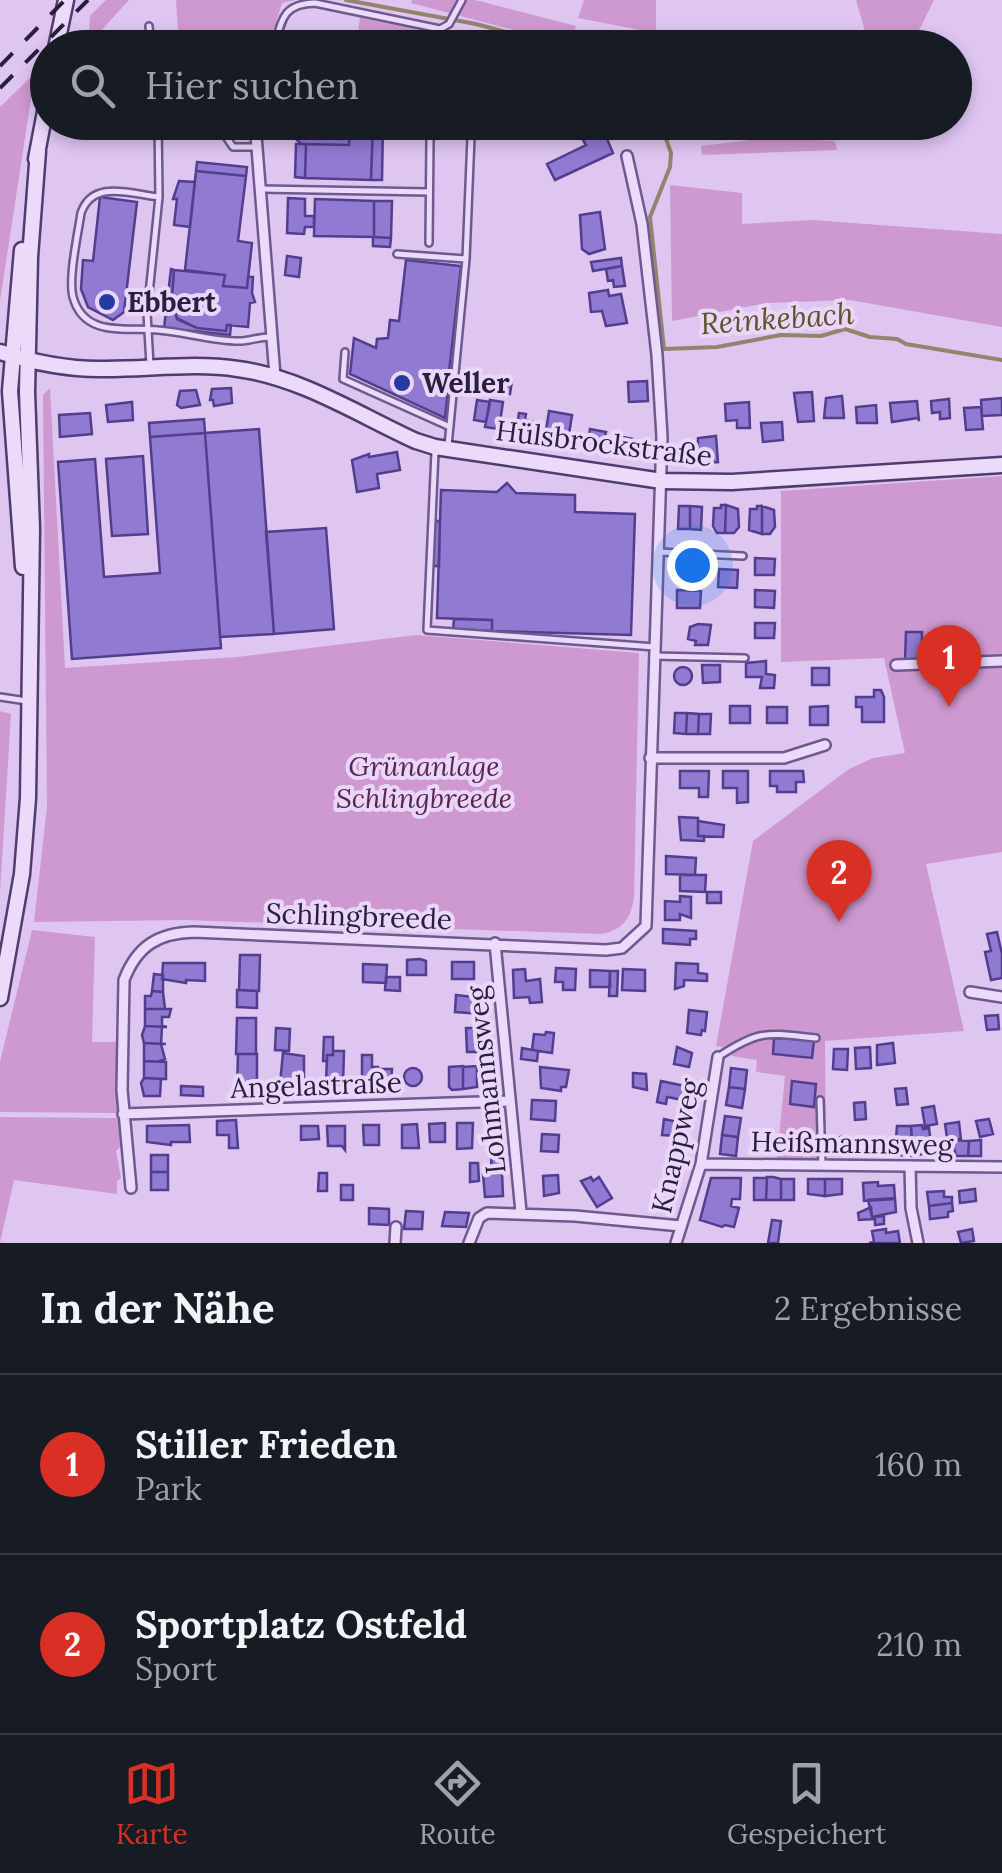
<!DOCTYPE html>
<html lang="de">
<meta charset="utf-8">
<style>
:root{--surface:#171b24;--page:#242831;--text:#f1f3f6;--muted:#9ea1a6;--line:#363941;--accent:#d93025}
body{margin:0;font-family:Lora,serif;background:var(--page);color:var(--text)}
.you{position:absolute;left:692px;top:565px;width:35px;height:35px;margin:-25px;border:8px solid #fff;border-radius:50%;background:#1a73e8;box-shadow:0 0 0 15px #1a73e833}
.badge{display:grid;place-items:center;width:65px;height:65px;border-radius:50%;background:var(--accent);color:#fff;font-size:32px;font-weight:700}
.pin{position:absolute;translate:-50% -82px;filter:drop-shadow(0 2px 5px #0008)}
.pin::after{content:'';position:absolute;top:52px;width:35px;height:30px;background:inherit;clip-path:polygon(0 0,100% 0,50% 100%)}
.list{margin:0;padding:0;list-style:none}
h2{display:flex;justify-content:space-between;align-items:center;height:130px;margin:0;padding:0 40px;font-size:42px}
h2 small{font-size:32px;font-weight:400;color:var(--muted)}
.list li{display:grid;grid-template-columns:65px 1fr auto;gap:30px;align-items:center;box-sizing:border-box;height:180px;padding:0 40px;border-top:2px solid var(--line)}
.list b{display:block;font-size:38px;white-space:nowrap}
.list p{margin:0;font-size:32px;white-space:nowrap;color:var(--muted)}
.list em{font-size:32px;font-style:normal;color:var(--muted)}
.icon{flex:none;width:55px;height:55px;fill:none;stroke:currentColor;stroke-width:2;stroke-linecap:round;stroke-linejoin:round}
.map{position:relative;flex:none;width:1002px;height:1243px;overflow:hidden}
.search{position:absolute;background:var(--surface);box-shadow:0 5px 15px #0003;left:30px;right:30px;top:30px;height:110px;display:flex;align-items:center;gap:25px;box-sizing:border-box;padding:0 35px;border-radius:55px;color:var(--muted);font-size:38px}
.sheet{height:490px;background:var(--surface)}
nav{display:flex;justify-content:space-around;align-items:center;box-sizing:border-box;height:140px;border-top:2px solid var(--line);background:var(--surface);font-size:28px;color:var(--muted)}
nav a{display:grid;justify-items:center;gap:5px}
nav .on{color:var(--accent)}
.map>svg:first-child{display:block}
</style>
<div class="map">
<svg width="1002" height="1243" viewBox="0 0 1002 1243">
<rect width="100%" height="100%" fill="#dec6f1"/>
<!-- green -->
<path fill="#ce99d0" d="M 106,0 L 129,0 L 88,45 L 90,16 Z
M 176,0 L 295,0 L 282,3 L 268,47 L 179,48 Z
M 412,0 L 475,0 L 576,26 L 568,47 L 560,47 L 541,37 L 411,3 Z
M 584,0 L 656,0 L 656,33 L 578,18 Z
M 856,0 L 934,0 L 911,47 L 870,48 Z
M 360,18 L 442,35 L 469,34 L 498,38 L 522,47 L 356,47 Z
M 35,73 L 0,301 L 0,107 Z
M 774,137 L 835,141 L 837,150 L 702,155 L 701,146 Z
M 670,185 L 742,193 L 742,224 L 812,220 L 1002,234 L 1002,327 L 850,300 L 767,303 L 672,321 Z
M 50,388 L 65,668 L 237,657 L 416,635 L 639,653 L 634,898 C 630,919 624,929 602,934 L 185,920 L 34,922 L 47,807 L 43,395 Z
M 1002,476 L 1002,852 L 926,864 L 964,1031 L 825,1041 L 826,1159 L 777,1158 L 785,1076 L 756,1072 L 757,1060 L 732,1056 L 727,1048 L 716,1046 L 753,841 L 849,769 L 873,758 L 905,753 L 884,658 L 781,662 L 781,491 Z
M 0,711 L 11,714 L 0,893 Z
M 32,930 L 95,937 L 92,1042 L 116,1042 L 118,1113 L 0,1112 L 0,1062 Z
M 0,1117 L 118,1118 L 120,1147 L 116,1151 L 121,1178 L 117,1181 L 117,1194 L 14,1180 L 0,1243 Z"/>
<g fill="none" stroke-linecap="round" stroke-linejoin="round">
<!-- stream -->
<path stroke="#94846d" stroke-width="4" d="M 346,0 L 476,24 L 540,41 L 549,48
M 660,122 L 671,153 L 670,167 L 650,217 L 664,349 L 717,347 L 781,335 L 821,336 L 845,329 L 870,337 L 897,339 L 906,344 L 1002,360"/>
</g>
<!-- building -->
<path fill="#917ad1" stroke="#523e8f" stroke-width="2.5" d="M 350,122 L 373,123 L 371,180 L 305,178 L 306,144 L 349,145 Z
M 594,122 L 600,122 L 613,153 L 555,180 L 547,164 L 586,145 L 577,130 Z
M 292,123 L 327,128 L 326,136 L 339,137 L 339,129 L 350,129 L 349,145 L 301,144 L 295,138 Z
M 373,123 L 383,125 L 382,180 L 371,180 Z
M 296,144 L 306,144 L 305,178 L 295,177 Z
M 197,162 L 247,167 L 246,176 L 196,171 Z
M 196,171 L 246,176 L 238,241 L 252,243 L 247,288 L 223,286 L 225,275 L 185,270 Z
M 179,181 L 195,182 L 190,227 L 174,225 L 177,199 L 173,199 Z
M 100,197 L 137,202 L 124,312 L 113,320 L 88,307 L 81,289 L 83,260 L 93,261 Z
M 288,198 L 305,199 L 305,216 L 314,216 L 314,227 L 305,227 L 304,234 L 287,233 Z
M 315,199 L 374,201 L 374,237 L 314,236 Z
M 374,201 L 392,201 L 391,238 L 374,237 Z
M 600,212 L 605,249 L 589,254 L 582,249 L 580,215 Z
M 373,237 L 391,238 L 390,247 L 373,246 Z
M 287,256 L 301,258 L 299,277 L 285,275 Z
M 621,258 L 622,266 L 593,271 L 591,262 Z
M 406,260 L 461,266 L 448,381 L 444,389 L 448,390 L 445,418 L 350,374 L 354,338 L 376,348 L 377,339 L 388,338 L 390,320 L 399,321 Z
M 622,266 L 625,286 L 614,287 L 613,280 L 608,281 L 606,269 Z
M 171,269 L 174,270 L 172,297 L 177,318 L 197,328 L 226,331 L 227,325 L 231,325 L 230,335 L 164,328 Z
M 174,270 L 225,275 L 223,286 L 247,288 L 248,277 L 253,277 L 252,293 L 255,302 L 250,303 L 248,327 L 227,325 L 226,331 L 197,328 L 177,319 L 172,297 Z
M 608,290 L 609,296 L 621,294 L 627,323 L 606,326 L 602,311 L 591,312 L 589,293 Z
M 500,379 L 512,381 L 510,394 L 498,392 Z
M 647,381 L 648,401 L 629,402 L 628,382 Z
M 231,388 L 232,403 L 214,406 L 213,400 L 210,400 L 212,389 Z
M 196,390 L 200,405 L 181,408 L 177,405 L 180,391 Z
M 812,392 L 814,421 L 798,422 L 794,393 Z
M 842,396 L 844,418 L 824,418 L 826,398 Z
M 1002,398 L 1002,415 L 982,416 L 981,400 Z
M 949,399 L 950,418 L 940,419 L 940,412 L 932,413 L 931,401 Z
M 477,400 L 490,402 L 486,422 L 474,420 Z
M 490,400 L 503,402 L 499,429 L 485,427 Z
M 917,401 L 919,421 L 918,418 L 892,422 L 890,403 Z
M 132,402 L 133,420 L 108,422 L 106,405 Z
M 749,402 L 750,428 L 737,428 L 737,420 L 726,421 L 725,404 Z
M 876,405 L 877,423 L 857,423 L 856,407 Z
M 981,407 L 983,429 L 966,430 L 964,408 Z
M 549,411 L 572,415 L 569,434 L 546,431 Z
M 90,413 L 92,434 L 60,437 L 59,415 Z
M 519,413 L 526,414 L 525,420 L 535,422 L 531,439 L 515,437 Z
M 204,419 L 205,433 L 150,437 L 149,423 Z
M 782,422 L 783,440 L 763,442 L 761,423 Z
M 259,429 L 274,634 L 220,637 L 205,433 Z
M 590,429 L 606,432 L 602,451 L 587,449 Z
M 205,433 L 221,648 L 72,659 L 58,462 L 95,459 L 104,577 L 160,573 L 150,437 Z
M 618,436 L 633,439 L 631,456 L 615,453 Z
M 716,436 L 718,462 L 697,464 L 698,438 Z
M 397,452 L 400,470 L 377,474 L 379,488 L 357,492 L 352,460 L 369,454 L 369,457 Z
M 143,456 L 148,534 L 112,536 L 106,459 Z
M 507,483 L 516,493 L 575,495 L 575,512 L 635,514 L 631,635 L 492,631 L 492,620 L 437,618 L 441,490 L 497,492 Z
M 721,505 L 726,505 L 725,533 L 717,533 L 713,526 L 714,508 L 721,508 Z
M 726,505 L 738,509 L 739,527 L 734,533 L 725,533 Z
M 679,506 L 690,506 L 690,529 L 678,529 Z
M 690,506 L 702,507 L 701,530 L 690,529 Z
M 757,506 L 762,506 L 762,534 L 749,530 L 750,509 L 757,509 Z
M 762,506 L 774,510 L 775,527 L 770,534 L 762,534 Z
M 432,521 L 440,521 L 439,566 L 431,566 Z
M 326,528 L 334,629 L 274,634 L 266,532 Z
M 755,558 L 775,559 L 774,575 L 755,575 Z
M 678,562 L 698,563 L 697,579 L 677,578 Z
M 719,569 L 738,570 L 737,588 L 718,587 Z
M 677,590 L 701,591 L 700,608 L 677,608 Z
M 755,590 L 775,591 L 774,608 L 755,607 Z
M 454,619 L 492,620 L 492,631 L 453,629 Z
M 755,623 L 775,623 L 774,638 L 755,638 Z
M 698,624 L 711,625 L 708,645 L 695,645 L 696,641 L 688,639 L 690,627 Z
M 906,632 L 922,632 L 922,659 L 905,660 Z
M 766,661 L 766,674 L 775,675 L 774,688 L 760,688 L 762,677 L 746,677 L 746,663 Z
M 702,665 L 720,665 L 720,682 L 703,683 Z
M674 676a9 9 0 1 1 18 0a9 9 0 1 1-18 0Z
M 812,668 L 829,668 L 829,685 L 812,685 Z
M 874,690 L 881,690 L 884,697 L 884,722 L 862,722 L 862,707 L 856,707 L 856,697 L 874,697 Z
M 730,706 L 750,706 L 750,723 L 730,723 Z
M 828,706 L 828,725 L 810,725 L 810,707 Z
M 767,707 L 787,707 L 787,723 L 767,723 Z
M 675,713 L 687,713 L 686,734 L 674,733 Z
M 687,713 L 699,714 L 698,734 L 686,734 Z
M 699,714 L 711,714 L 710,734 L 698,734 Z
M 680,771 L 709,771 L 708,797 L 699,797 L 699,788 L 680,788 Z
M 723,771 L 748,771 L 748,802 L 737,803 L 737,788 L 723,788 Z
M 770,771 L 803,771 L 804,782 L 796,782 L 796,792 L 777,792 L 777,786 L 770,786 Z
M 679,817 L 698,818 L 698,836 L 704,836 L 704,841 L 681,840 Z
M 698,821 L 724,825 L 723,837 L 698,836 Z
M 666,856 L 696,858 L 695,875 L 666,874 Z
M 680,875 L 706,875 L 705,892 L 680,891 Z
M 707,892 L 721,892 L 721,903 L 707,903 Z
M 680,896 L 691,897 L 691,918 L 680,914 L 680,920 L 665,920 L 665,901 L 680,902 Z
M 663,929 L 696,931 L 696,939 L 690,939 L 690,945 L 663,943 Z
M 997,932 L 1002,954 L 1002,978 L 991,980 L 985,952 L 991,951 L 987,934 Z
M 240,955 L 260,955 L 259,991 L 239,990 Z
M 420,959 L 426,961 L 426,975 L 407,975 L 407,960 Z
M 452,962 L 474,962 L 474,979 L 452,979 Z
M 163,963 L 205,963 L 205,981 L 186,980 L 186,983 L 162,979 Z
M 676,963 L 698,964 L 698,973 L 707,974 L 707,981 L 684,980 L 684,986 L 675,989 Z
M 363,964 L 387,965 L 386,983 L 363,982 Z
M 556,968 L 576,969 L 575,990 L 563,990 L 563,982 L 555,982 Z
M 525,969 L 526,981 L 540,979 L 542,1002 L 530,1003 L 529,997 L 514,998 L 513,970 Z
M 623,969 L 645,970 L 645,991 L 622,990 Z
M 590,970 L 610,971 L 610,987 L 590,987 Z
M 610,971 L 618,971 L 617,996 L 609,996 Z
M 154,974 L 163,975 L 163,992 L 152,991 Z
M 386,977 L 400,977 L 400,991 L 385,990 Z
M 237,990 L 257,991 L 257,1008 L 237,1007 Z
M 152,991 L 163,992 L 165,1009 L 145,1009 L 145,996 L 151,996 Z
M 456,995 L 483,998 L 483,1014 L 455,1012 Z
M 145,1009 L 171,1009 L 169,1017 L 162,1017 L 162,1026 L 167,1027 L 145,1026 Z
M 689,1010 L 707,1012 L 705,1031 L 702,1030 L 701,1035 L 687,1033 Z
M 998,1015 L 999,1029 L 987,1030 L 985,1016 Z
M 237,1018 L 256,1018 L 256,1054 L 236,1054 Z
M 145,1026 L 167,1027 L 162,1027 L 161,1044 L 166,1044 L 144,1043 L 142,1035 Z
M 276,1028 L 290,1029 L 289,1051 L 275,1050 Z
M 466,1028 L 482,1028 L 480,1052 L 467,1052 Z
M 546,1032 L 554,1033 L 552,1053 L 532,1050 L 534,1034 L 545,1035 Z
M 324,1037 L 333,1037 L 333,1055 L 327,1055 L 327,1061 L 323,1061 Z
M 774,1038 L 814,1040 L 812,1058 L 773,1054 Z
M 144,1043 L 166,1044 L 161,1044 L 165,1059 L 160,1061 L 166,1062 L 144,1061 Z
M 893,1043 L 895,1063 L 877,1065 L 877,1045 Z
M 677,1047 L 692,1053 L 689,1067 L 674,1064 Z
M 870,1047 L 871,1068 L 856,1069 L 855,1048 Z
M 522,1048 L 538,1051 L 537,1061 L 521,1059 Z
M 834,1049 L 848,1049 L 847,1070 L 833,1069 Z
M 333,1051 L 344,1051 L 343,1085 L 326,1084 L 327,1055 L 333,1055 Z
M 283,1053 L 304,1056 L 304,1084 L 280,1084 Z
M 238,1054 L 257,1054 L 257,1089 L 237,1088 Z
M 362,1055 L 372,1055 L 372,1067 L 378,1067 L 378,1085 L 362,1085 Z
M 144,1061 L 166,1062 L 166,1079 L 144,1078 Z
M 463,1066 L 463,1089 L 452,1090 L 449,1087 L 449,1067 Z
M 477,1066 L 477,1087 L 463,1089 L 463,1067 Z
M 540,1067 L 569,1070 L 566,1087 L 561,1087 L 561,1091 L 541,1088 Z
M 731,1068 L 747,1070 L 745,1089 L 729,1087 Z
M404 1077a9 9 0 1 1 18 0a9 9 0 1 1-18 0Z
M 378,1069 L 392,1069 L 391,1084 L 378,1084 Z
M 633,1073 L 646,1074 L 647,1090 L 633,1087 Z
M 144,1078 L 161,1079 L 160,1096 L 144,1096 L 141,1083 Z
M 661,1081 L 685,1086 L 683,1100 L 667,1097 L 666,1104 L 657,1102 Z
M 792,1081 L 816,1084 L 814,1107 L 790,1104 Z
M 181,1086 L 203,1087 L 203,1096 L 181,1095 Z
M 729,1087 L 745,1089 L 742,1108 L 726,1105 Z
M 906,1088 L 908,1104 L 897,1105 L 895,1089 Z
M 532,1100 L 556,1101 L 555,1121 L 531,1119 Z
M 865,1102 L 866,1119 L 855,1120 L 854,1103 Z
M 934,1106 L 937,1124 L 925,1126 L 922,1108 Z
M 725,1116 L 741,1118 L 738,1137 L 722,1135 Z
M 664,1119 L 682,1123 L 679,1136 L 662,1135 Z
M 989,1119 L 993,1134 L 980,1137 L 976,1121 Z
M 236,1120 L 238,1148 L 229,1148 L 229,1135 L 217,1135 L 217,1121 Z
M 959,1122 L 961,1140 L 947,1138 L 945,1124 Z
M 445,1123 L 445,1142 L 430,1142 L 429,1124 Z
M 457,1123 L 473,1123 L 472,1148 L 457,1149 Z
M 417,1124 L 419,1148 L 402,1148 L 402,1125 Z
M 189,1125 L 190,1142 L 171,1142 L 171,1145 L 147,1142 L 147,1126 Z
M 363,1125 L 379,1125 L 379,1145 L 364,1145 Z
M 922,1125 L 923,1129 L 929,1128 L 932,1152 L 913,1156 L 911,1126 Z
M 301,1126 L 318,1126 L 319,1139 L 301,1140 Z
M 327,1126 L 345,1126 L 345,1150 L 342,1146 L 328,1146 Z
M 897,1126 L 911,1126 L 913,1156 L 900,1155 L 900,1151 L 895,1151 Z
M 542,1134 L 559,1135 L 558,1152 L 541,1151 Z
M 722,1135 L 738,1137 L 736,1156 L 720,1154 Z
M 843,1136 L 856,1140 L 856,1155 L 830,1155 L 830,1141 Z
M 862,1139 L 869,1139 L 869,1155 L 856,1154 L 856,1140 Z
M 952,1140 L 969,1141 L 968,1156 L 956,1156 Z
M 981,1140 L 981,1156 L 968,1156 L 969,1141 Z
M 151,1155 L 168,1155 L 168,1172 L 151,1172 Z
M 491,1157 L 502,1157 L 503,1172 L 492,1173 Z
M 470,1163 L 478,1163 L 479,1181 L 470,1182 Z
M 151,1172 L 168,1172 L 168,1190 L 151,1190 Z
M 502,1172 L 503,1196 L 485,1197 L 483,1174 Z
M 319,1173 L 327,1173 L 327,1191 L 318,1191 Z
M 558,1175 L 559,1193 L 544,1196 L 543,1176 Z
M 591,1177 L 593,1181 L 599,1177 L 612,1198 L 597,1207 L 581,1181 Z
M 773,1177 L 781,1179 L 781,1200 L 766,1200 L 767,1177 Z
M 711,1178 L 741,1178 L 740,1199 L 732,1199 L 731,1206 L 739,1208 L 734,1227 L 725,1225 L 722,1227 L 700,1220 Z
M 754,1178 L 767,1178 L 766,1200 L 754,1200 Z
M 781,1179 L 794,1179 L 794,1200 L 781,1200 Z
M 808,1179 L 825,1179 L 825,1196 L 808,1194 Z
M 825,1179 L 842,1179 L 842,1194 L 825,1196 Z
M 878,1182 L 878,1186 L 894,1185 L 895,1199 L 864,1201 L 863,1183 Z
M 341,1185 L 353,1185 L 353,1200 L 341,1200 Z
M 975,1189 L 976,1201 L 960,1203 L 959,1191 Z
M 944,1191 L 944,1197 L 952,1197 L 952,1203 L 929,1206 L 927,1192 Z
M 895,1198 L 896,1212 L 872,1217 L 868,1200 Z
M 952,1203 L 953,1211 L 948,1212 L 948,1217 L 930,1219 L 929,1206 Z
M 871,1207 L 872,1217 L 884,1216 L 884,1224 L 875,1225 L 875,1219 L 859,1220 L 858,1213 Z
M 369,1208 L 389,1209 L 389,1225 L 369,1224 Z
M 406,1211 L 423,1212 L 422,1229 L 404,1229 Z
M 445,1212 L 469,1213 L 466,1227 L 442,1226 Z
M 772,1220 L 781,1221 L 778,1243 L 768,1243 Z
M 886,1229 L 886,1233 L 898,1231 L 900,1243 L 869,1243 L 874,1242 L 872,1231 Z
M 972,1229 L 974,1241 L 961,1243 L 958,1232 Z"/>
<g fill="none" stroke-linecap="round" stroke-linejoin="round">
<!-- lane casing -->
<g stroke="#6e5a8e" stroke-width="10">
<path id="lane" d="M 149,26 L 151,48
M 122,48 L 122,46
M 274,48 C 282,20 282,4 315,3 L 440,29 L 449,24 L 462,0
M 216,122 L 233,147 L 255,147
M 261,189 L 429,192
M 159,197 C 130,194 93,179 81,213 C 78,234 68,278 73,297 C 84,338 127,327 158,330 C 186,332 214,342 242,341 C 253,340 262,336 273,337
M 429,243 L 430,139
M 397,254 L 466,259 L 448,446
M 466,259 L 471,137
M 345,352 L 343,379 L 450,427
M 150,365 L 147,313 L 159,197 L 158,122
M 435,452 L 427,630 L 655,647
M 659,552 L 743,556
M 653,656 L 745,658
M 0,697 L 27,701
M 718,1057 C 760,1029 767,1033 816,1038
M 820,1100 L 822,1165"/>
</g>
<!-- street casing -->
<g stroke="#6e5a8e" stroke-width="14">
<path id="street" d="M 256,135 L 275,376
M 896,665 L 1002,661
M 650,758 L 784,758 L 825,745
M 495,943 L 521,1212
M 970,992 L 1002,997
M 123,1114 L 510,1101
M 701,1164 L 1002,1167
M 910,1166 L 911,1208 L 918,1243
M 131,1188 L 122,1090 L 124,980 C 137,946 158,933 194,932 L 606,950 L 622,948 L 646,926 L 662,437 L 657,355 L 642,224 L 627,156
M 395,1243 L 396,1227
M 469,1243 L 479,1218 L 487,1213 L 575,1216 L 681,1226
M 676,1243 L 701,1164 L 718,1057"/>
</g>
<!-- secondary casing -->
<g stroke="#4f3d70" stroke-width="19">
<path id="secondary" d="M 56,48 L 66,0
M 36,159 L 48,96
M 22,250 L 10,391 L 23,567
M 0,352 C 32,362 65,369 99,369 C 145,370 192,362 238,369 C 300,377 359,415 416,441 L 435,447 L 662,481 L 732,482 L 1002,465
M 0,998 L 22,874 L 28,798 L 32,529 L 27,392 L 30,257 L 38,151"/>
</g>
<!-- lane -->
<use href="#lane" stroke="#ecdafb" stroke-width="5"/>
<!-- street -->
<use href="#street" stroke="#ecdafb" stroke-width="9"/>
<!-- secondary -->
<use href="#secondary" stroke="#ecdafb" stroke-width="14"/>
<!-- rail -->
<path stroke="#291f3d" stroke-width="4" stroke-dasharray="18 18" stroke-linecap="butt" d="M 0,66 L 65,0
M 0,88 L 88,0"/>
</g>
<!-- markers -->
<g fill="#263aa1" stroke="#e9d6f8" stroke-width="4">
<circle cx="107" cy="302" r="10"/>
<circle cx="402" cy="383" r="10"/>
</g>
<g text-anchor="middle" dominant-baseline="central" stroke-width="8" stroke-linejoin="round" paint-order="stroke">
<!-- poi labels -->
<g font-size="28" font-weight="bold" fill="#291f3d" stroke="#e9d6f8" text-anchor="start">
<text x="127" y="302">Ebbert</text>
<text x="422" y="383">Weller</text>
</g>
<!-- street labels -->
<g font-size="28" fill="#291f3d" stroke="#e9d6f8">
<text transform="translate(604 443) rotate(7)">Hülsbrockstraße</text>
<text transform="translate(359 916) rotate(2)">Schlingbreede</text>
<text transform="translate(486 1080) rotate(-96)">Lohmannsweg</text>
<text transform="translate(316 1085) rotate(-2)">Angelastraße</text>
<text transform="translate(852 1143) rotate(1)">Heißmannsweg</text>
<text transform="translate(676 1146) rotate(-77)">Knappweg</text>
</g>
<!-- park labels -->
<g font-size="28" font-style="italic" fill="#5b2455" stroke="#e9d6f8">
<text x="424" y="766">Grünanlage<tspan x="424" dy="32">Schlingbreede</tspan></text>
</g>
<!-- water labels -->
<g font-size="30" font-style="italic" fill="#5e532d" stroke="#e9d6f8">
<text transform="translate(777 318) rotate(-4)">Reinkebach</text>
</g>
</g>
</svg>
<div class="you"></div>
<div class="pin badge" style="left:949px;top:707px">1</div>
<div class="pin badge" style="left:839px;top:922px">2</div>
<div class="search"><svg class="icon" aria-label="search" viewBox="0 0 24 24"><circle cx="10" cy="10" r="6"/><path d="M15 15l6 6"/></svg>Hier suchen</div>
</div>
<section class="sheet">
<h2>In der Nähe<small>2 Ergebnisse</small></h2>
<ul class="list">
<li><span class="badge">1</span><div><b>Stiller Frieden</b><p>Park</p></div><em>160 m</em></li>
<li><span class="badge">2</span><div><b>Sportplatz Ostfeld</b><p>Sport</p></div><em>210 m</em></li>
</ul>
</section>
<nav>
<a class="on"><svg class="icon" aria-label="map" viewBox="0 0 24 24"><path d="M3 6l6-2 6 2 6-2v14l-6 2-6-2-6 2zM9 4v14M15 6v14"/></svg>Karte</a>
<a><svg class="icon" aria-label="directions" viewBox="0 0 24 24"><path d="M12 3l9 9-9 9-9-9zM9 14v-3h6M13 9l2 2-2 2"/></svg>Route</a>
<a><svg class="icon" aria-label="saved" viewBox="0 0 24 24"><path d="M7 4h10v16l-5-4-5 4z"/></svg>Gespeichert</a>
</nav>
